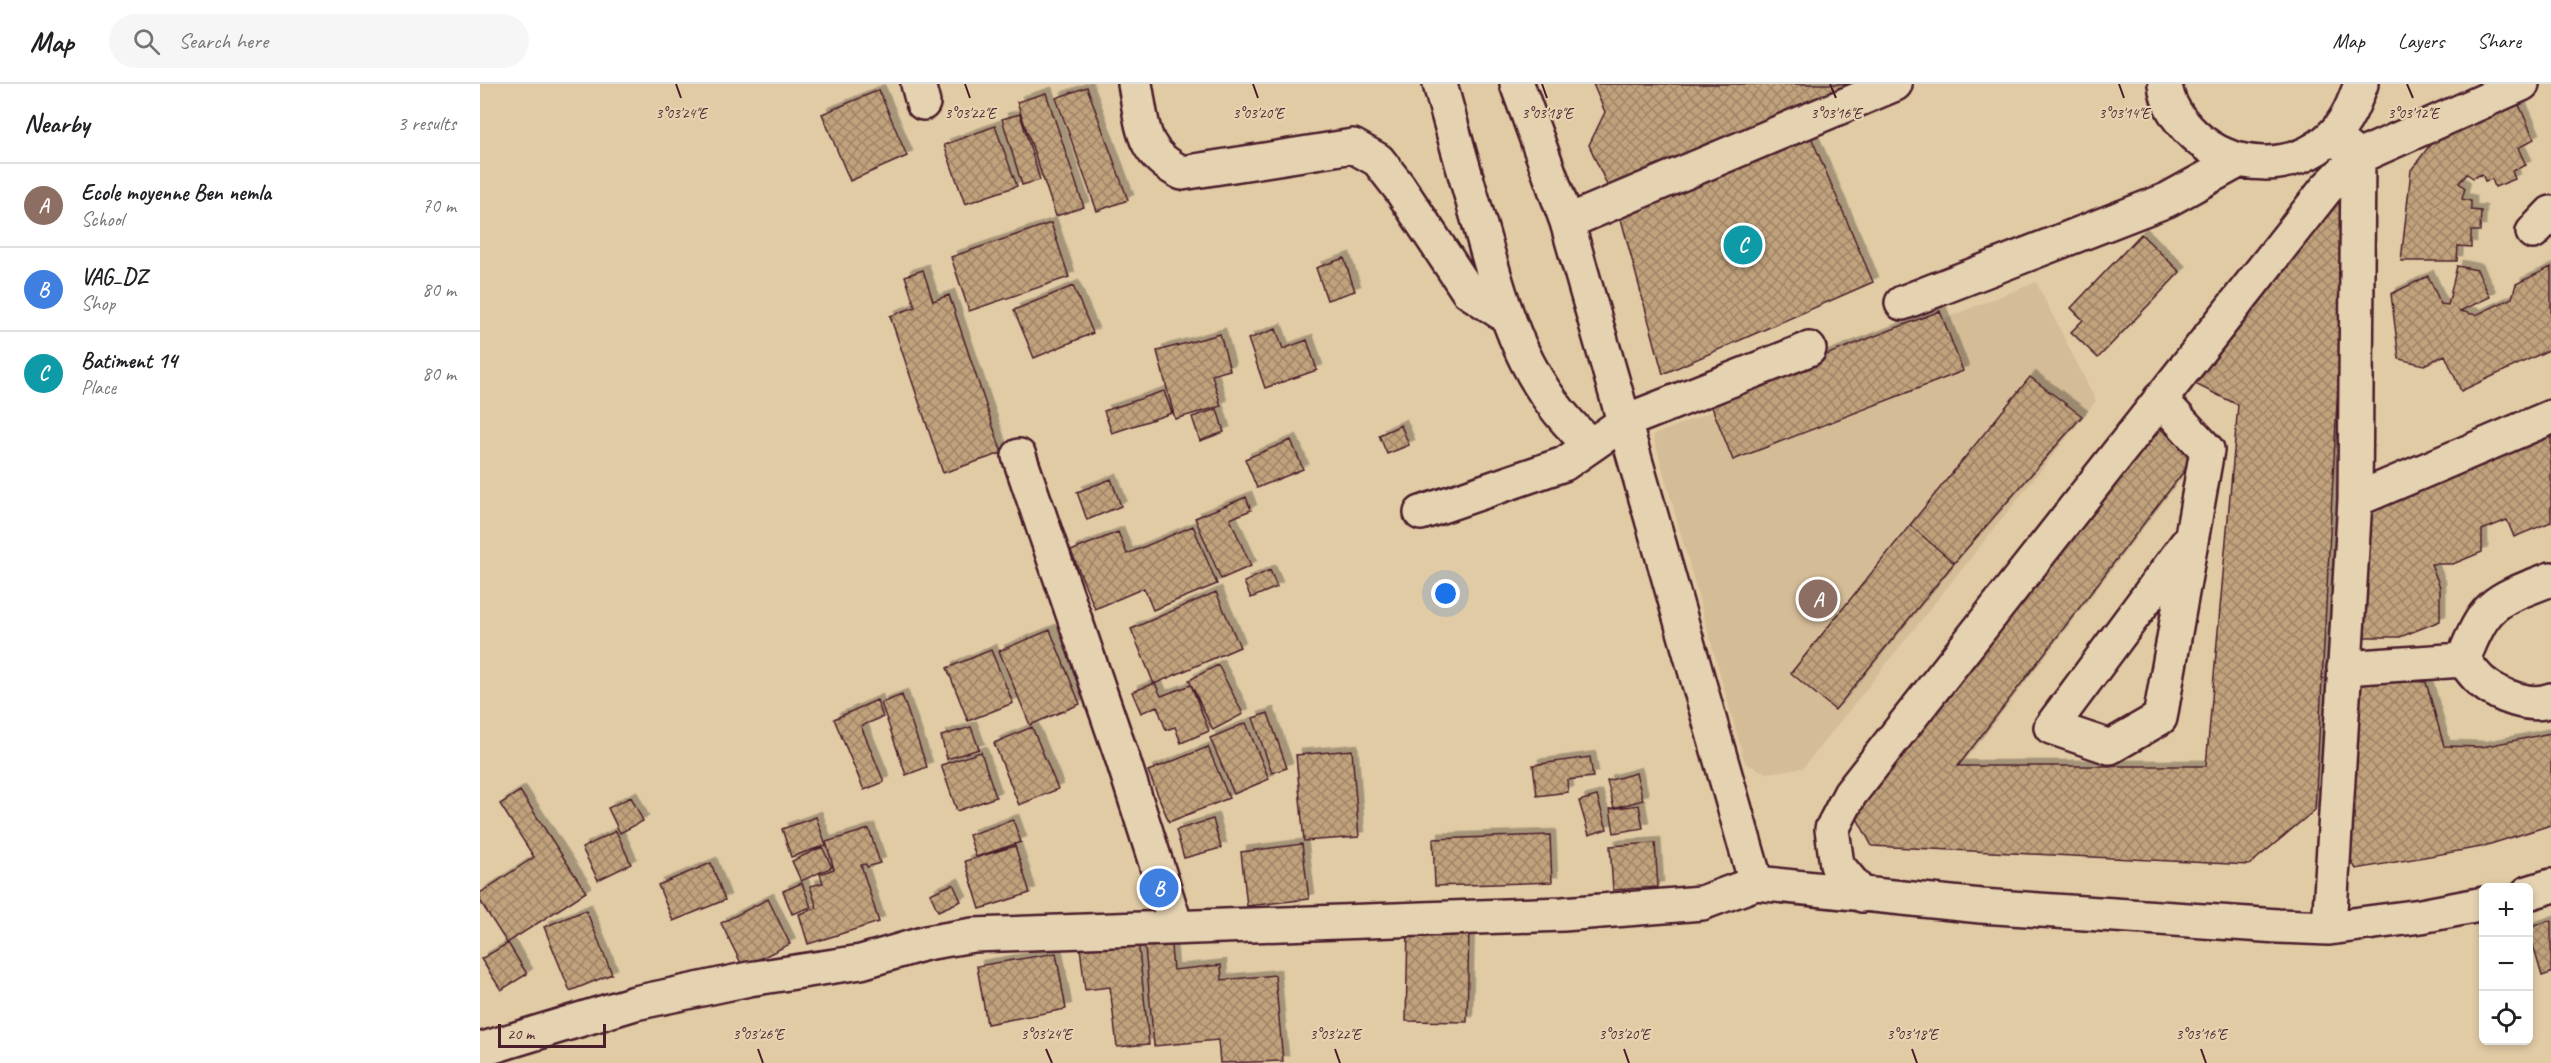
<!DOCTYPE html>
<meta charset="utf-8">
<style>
:root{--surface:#fff;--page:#f6f6f6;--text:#202124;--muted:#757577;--line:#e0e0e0;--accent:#0f766e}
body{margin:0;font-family:Caveat,sans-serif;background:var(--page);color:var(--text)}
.controls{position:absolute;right:18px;bottom:18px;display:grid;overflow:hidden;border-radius:9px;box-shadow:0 3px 9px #0003}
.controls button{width:54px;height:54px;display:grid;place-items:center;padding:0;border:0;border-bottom:2px solid var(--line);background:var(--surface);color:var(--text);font:30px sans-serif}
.scale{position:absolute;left:18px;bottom:15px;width:108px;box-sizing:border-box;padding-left:6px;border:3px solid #4a1f2b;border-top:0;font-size:16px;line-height:21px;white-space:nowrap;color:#4a1f2b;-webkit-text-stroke:4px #e5d2b0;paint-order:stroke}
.you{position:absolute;left:966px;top:510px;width:21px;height:21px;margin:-15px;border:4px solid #fff;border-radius:50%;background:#1a73e8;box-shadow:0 0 0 9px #1a73e833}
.badge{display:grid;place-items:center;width:39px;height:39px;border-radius:50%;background:var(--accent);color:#fff;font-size:20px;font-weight:700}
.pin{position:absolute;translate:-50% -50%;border:3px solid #fff;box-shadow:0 2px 6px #0006}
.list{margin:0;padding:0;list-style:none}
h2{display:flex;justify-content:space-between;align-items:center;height:78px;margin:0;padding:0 24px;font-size:26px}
h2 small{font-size:20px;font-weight:400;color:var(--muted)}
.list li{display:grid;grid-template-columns:39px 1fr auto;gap:18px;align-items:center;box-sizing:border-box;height:84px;padding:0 24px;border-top:2px solid var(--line)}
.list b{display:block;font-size:22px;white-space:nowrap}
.list p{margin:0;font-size:20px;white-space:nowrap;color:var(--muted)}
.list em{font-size:20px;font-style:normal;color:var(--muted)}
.icon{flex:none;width:33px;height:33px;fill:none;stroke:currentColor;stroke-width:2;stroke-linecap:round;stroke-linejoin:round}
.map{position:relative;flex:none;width:2071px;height:979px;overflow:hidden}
header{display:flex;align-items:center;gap:36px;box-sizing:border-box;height:84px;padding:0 30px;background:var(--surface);border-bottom:2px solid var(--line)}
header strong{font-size:28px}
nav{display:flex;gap:33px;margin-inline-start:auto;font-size:21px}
.search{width:420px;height:54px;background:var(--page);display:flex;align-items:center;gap:15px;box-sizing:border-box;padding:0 21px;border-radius:33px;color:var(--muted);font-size:22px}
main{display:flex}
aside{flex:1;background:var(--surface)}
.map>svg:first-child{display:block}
</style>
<header>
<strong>Map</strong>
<div class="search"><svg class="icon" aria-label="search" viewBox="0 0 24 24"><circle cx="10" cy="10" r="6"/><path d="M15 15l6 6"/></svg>Search here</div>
<nav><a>Map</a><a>Layers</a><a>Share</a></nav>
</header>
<main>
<aside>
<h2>Nearby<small>3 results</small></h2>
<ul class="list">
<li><span class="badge" style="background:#8d6e63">A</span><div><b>Ecole moyenne Ben nemla</b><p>School</p></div><em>70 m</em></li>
<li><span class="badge" style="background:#3f7fe0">B</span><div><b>VAG_DZ</b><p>Shop</p></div><em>80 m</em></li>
<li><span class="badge" style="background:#0f9aa8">C</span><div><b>Batiment 14</b><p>Place</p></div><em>80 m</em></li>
</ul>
</aside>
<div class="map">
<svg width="2071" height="979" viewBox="0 0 2071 979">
<defs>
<pattern id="building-cross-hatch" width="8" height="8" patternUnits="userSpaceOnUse" patternTransform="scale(1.5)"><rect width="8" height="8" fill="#c0a27c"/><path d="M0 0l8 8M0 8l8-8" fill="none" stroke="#9e8366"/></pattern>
<filter id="shadow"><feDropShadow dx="5.5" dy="-5.5" stdDeviation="0" flood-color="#0004"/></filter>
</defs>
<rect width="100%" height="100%" fill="#e1cba5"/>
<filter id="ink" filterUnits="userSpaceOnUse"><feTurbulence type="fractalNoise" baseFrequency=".0167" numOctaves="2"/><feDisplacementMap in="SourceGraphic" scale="12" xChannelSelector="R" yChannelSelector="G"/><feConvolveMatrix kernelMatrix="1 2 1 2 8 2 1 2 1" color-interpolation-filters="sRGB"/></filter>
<g filter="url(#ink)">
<!-- built -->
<path fill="#d4bc97" d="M 1556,198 L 1616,317 L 1323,684 L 1286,689 L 1265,679 L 1173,351 Z"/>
<!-- building -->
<path fill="url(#building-cross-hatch)" stroke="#4a1f2b" stroke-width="1.5" filter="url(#shadow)" d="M 1113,0 L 1380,0 L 1131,110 L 1109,61 L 1125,28 Z
M 607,3 L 648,116 L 617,127 L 576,14 Z
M 399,6 L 427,72 L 370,97 L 342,30 Z
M 2033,7 L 2054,55 L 2038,64 L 2046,81 L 2032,87 L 2035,95 L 2015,103 L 2012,95 L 2005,97 L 2002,90 L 1993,94 L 1987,90 L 1979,99 L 1985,104 L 1982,115 L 1991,117 L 1991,126 L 2001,127 L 2000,147 L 1991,147 L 1991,163 L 1978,162 L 1977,177 L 1921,177 L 1931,86 L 1965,41 Z
M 566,9 L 604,123 L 576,132 L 537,18 Z
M 540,30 L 560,96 L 542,101 L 522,35 Z
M 1325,39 L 1393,198 L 1183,290 L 1138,124 Z
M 515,42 L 537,102 L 485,120 L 464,61 Z
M 1845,114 L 1868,115 L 1835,726 L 1769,781 L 1392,762 L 1371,723 L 1669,335 L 1714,374 L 1478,682 L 1726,682 L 1758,321 L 1703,294 Z
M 571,139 L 589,193 L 489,227 L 471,173 Z
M 1661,150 L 1700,188 L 1618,274 L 1591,248 L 1603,236 L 1591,224 Z
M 864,174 L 875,207 L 847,216 L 836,184 Z
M 1977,182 L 1997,186 L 2010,213 L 1980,227 L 1996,231 L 2032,214 L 2036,200 L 2071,183 L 2071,265 L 1981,307 L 1965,271 L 1944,281 L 1919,275 L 1911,210 L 1948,192 L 1961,220 L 1968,221 Z
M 443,186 L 453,217 L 469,211 L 522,369 L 463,389 L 410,232 L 435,223 L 425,192 Z
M 593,202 L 613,249 L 554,274 L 534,226 Z
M 1460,227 L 1483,287 L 1253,376 L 1229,316 Z
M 796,245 L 803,265 L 827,256 L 837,286 L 785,304 L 768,255 Z
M 740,250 L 750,286 L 732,291 L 741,322 L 695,335 L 677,267 Z
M 1550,293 L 1602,332 L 1474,479 L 1430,441 Z
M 684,307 L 692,329 L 632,349 L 624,327 Z
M 737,325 L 744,348 L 720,357 L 712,333 Z
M 921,341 L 929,361 L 907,370 L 899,351 Z
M 2071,352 L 2071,438 L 2034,453 L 2027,436 L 2002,446 L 2002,468 L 1973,480 L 1951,480 L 1960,503 L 1960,537 L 1920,553 L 1880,553 L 1882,431 Z
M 811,356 L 823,385 L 777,404 L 765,375 Z
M 631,395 L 641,422 L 607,436 L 597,408 Z
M 766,413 L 771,426 L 750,435 L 771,482 L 741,495 L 715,434 Z
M 1430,441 L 1474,479 L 1355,626 L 1311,589 Z
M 713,442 L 737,500 L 673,526 L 664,504 L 615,525 L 591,467 L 638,448 L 647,470 Z
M 790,486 L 797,503 L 771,514 L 764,498 Z
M 736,508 L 760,563 L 674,600 L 651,545 Z
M 570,546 L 600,620 L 550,641 L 519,567 Z
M 511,566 L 533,619 L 488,637 L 467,584 Z
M 738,581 L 763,630 L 733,646 L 709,596 Z
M 1871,595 L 1946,598 L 1964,662 L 2002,663 L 2071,649 L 2071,741 L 2001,763 L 1876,785 L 1861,760 Z
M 675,599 L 681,612 L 711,601 L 729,647 L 701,659 L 695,643 L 686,646 L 677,622 L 661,629 L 652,608 Z
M 422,611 L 447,683 L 426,691 L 401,619 Z
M 397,616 L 403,633 L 381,642 L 404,698 L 384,706 L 354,635 Z
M 788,629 L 807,684 L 792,689 L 773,634 Z
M 766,639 L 789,695 L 754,710 L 730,654 Z
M 491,643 L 499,665 L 467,675 L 461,652 Z
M 552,643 L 578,705 L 539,721 L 514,659 Z
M 728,663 L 749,714 L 689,738 L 668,687 Z
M 872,666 L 879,753 L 824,757 L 816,671 Z
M 501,668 L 516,713 L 477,727 L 461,681 Z
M 1110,673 L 1113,693 L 1087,696 L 1088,708 L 1057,712 L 1053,681 Z
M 1156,689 L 1163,716 L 1134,724 L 1127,697 Z
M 40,707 L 106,808 L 27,859 L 0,817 L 0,809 L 54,773 L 20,720 Z
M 1117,712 L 1127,745 L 1109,751 L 1099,717 Z
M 151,713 L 163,737 L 140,749 L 128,724 Z
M 1159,721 L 1163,744 L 1134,749 L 1130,725 Z
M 336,733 L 346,761 L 311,773 L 302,745 Z
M 733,735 L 741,764 L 704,774 L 696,746 Z
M 533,736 L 541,758 L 496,773 L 489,751 Z
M 389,745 L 400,779 L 387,783 L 386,780 L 381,781 L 399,838 L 328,860 L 319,830 L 337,824 L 330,802 L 343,799 L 340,790 L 354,785 L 346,758 Z
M 136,747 L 151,780 L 118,796 L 102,764 Z
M 1070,751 L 1072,798 L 955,802 L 953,755 Z
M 1175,759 L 1178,803 L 1133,806 L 1130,762 Z
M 822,760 L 829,815 L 767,822 L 761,768 Z
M 535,762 L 550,809 L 500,825 L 485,777 Z
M 342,763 L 352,783 L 321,797 L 312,777 Z
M 231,779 L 245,816 L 193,837 L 178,801 Z
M 322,799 L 331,823 L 312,830 L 303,807 Z
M 473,800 L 481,817 L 458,827 L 450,810 Z
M 288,815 L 310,860 L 263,883 L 241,839 Z
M 106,826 L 132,890 L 90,907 L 64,843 Z
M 2071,836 L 2071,889 L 2062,892 L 2048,844 Z
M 928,843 L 989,844 L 987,938 L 926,937 Z
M 690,851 L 693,886 L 741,881 L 742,896 L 795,891 L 803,977 L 740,979 L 738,956 L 674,962 L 664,853 Z
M 658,856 L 669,960 L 637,963 L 630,903 L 605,906 L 600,863 Z
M 28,859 L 47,890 L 21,906 L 1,875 Z
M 576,869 L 586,925 L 507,940 L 497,882 Z"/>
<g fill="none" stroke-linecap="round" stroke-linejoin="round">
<!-- minor casing -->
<g stroke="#4a1f2b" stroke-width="38">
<path id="minor" d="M 438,0 L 443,19
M 655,0 C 663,42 660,68 702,89 L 873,62 L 898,76 L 919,103 L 988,207 L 1026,232
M 960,0 C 973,48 987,97 1001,145 C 1024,227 1044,303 1111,361
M 1037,0 L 1087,138 L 1276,799
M 1685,0 C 1687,20 1700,38 1714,51 C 1752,87 1814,89 1852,52 C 1867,38 1874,19 1881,0
M 1087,138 L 1415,0
M 2053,148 L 2071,129
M 1422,219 L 1687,116 L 1758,77
M 1680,315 L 1727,366 L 1680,634 L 1630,663 L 1571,643 L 1711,454
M 539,372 L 643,676 L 696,842
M 1875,416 L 2071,333
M 941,429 L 1084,380 L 1146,337 L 1329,265
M 1983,576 C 2006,517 2014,517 2071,495
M 1864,584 L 1983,576 C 1989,583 1995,592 2002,598 C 2019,612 2050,624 2071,616
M 2048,809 L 2071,802
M 1382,811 L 1357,781 L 1352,745 L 1370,710 L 1846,105 L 1878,73 L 2042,0
M 1849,844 L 1875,416 L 1878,73 L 1852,52
M 0,966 L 155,919 L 269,895 L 381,878 L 446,859 L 493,851 L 1083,830 L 1222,819 L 1276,799 L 1501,822 L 1798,842 L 1849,844 L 1941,832 L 2004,820"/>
</g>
<!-- minor -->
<use href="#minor" stroke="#e5d2b0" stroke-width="33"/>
</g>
</g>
<!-- ticks -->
<path fill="none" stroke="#4a1f2b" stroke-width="2" d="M 196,0 L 201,14M 485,0 L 490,14M 773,0 L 778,14M 1062,0 L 1067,14M 1350,0 L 1356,14M 1639,0 L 1644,14M 1927,0 L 1933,14M 278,965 L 283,979M 566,965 L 572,979M 855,965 L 860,979M 1144,965 L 1149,979M 1432,965 L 1437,979M 1721,965 L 1726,979"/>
<g font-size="15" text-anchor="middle" fill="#4a1f2b" stroke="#e5d2b0" stroke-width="4.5" stroke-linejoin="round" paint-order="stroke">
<text x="1067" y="34">3°03'18"E</text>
<text x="201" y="34">3°03'24"E</text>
<text x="490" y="34">3°03'22"E</text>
<text x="778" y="34">3°03'20"E</text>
<text x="1356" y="34">3°03'16"E</text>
<text x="1644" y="34">3°03'14"E</text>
<text x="1933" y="34">3°03'12"E</text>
<text x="278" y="955">3°03'26"E</text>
<text x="566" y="955">3°03'24"E</text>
<text x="855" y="955">3°03'22"E</text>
<text x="1144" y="955">3°03'20"E</text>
<text x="1432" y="955">3°03'18"E</text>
<text x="1721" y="955">3°03'16"E</text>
</g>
</svg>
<div class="controls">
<button>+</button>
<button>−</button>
<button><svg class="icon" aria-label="locate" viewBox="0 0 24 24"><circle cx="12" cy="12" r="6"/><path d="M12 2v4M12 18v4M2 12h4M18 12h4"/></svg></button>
</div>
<div class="scale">20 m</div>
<div class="you"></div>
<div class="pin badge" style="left:1338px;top:515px;background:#8d6e63">A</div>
<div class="pin badge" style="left:679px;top:804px;background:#3f7fe0">B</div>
<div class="pin badge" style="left:1263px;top:161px;background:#0f9aa8">C</div>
</div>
</main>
